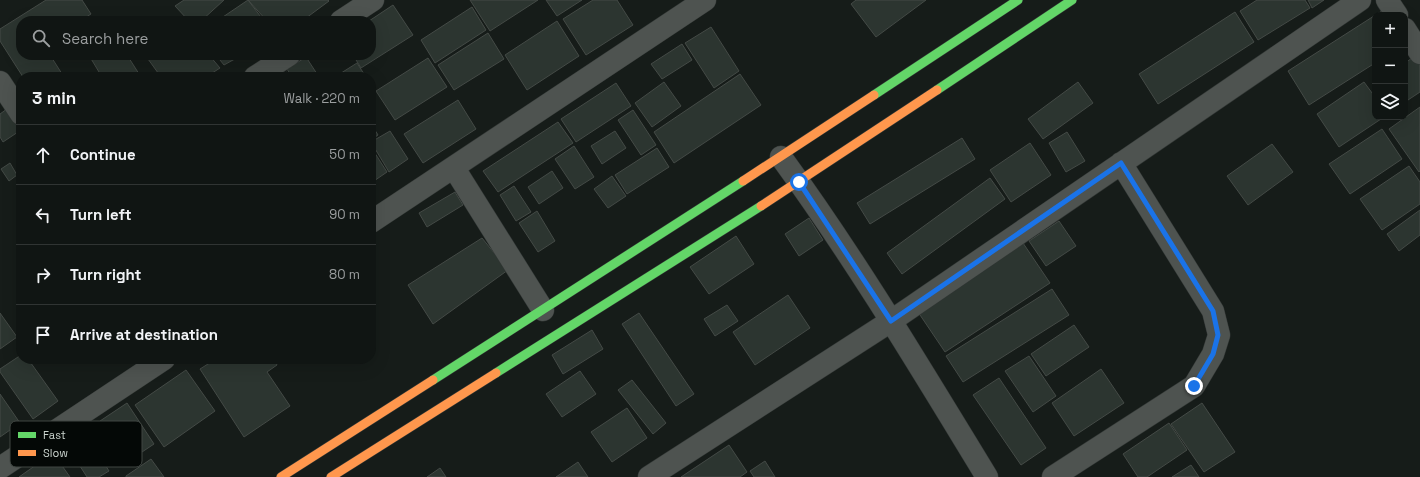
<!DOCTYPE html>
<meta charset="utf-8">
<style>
:root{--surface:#101513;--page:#1e2221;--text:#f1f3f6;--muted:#9c9fa0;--line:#303433}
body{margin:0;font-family:"Space Grotesk",sans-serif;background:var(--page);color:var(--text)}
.controls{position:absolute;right:12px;top:12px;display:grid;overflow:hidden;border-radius:8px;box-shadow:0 4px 16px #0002}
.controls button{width:36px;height:36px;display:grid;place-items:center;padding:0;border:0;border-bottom:1px solid var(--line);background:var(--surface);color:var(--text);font:20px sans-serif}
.stop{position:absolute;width:12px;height:12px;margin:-9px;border:3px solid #1a73e8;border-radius:50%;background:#fff}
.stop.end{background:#1a73e8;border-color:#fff;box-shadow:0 1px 4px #0008}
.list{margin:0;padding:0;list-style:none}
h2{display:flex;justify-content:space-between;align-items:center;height:52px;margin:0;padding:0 16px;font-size:17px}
h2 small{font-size:13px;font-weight:400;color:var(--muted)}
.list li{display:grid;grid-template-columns:26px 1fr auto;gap:12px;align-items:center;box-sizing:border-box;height:60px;padding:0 16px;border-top:1px solid var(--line)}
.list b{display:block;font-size:15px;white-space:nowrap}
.list em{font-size:13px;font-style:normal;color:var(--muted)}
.icon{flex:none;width:22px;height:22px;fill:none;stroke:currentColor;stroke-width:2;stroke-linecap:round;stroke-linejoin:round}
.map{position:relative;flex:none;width:1420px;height:477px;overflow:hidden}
.search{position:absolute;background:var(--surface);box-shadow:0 4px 16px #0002;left:16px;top:16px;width:360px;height:44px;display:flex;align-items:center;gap:10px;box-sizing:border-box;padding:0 14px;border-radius:16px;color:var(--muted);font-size:15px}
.panel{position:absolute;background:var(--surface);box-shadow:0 4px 16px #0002;left:16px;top:72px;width:360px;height:292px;border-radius:16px}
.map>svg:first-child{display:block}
</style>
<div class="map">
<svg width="1420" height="477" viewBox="0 0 1420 477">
<rect width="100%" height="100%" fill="#161c19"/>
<!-- building -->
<path fill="#2c3530" stroke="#444a46" d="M 46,0 L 82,0 L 91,14 L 80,21 L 21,21 L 21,55 L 50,55 L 64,77 L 23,77 L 0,41 L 0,29 Z
M 184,0 L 224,0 L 201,21 L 189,21 L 175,6 Z
M 248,0 L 264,21 L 217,21 Z
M 248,0 L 328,0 L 329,1 L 302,21 L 267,21 Z
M 470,0 L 538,0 L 490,31 Z
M 546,0 L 582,0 L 557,16 Z
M 593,0 L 617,0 L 633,25 L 586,55 L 563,19 Z
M 856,0 L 926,0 L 876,37 L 851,4 Z
M 1257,0 L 1305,0 L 1310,8 L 1258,40 L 1240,11 Z
M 1308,0 L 1324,0 L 1312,8 Z
M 393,5 L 413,35 L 361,68 L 353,55 L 371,55 L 371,21 L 369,21 Z
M 472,7 L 486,30 L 435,63 L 421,40 Z
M 1388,7 L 1393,15 L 1375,15 L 1375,63 L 1309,105 L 1288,71 Z
M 1235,12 L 1254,42 L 1158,104 L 1139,74 Z
M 557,21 L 579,56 L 527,90 L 505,55 Z
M 711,27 L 739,71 L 714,88 L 685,43 Z
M 488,33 L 504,59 L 454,90 L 438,65 Z
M 682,44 L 692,60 L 662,79 L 651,64 Z
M 93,55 L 127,55 L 141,77 L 102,77 L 90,57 Z
M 154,55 L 209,55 L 220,68 L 206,77 L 161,77 L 148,59 Z
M 216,55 L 242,55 L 224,65 Z
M 1415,56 L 1420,64 L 1420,92 L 1405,102 L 1405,63 Z
M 306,57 L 319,77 L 292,77 L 287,69 Z
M 428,58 L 447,87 L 395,120 L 376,91 Z
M 357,63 L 364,74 L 359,77 L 339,77 L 338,75 Z
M 287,72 L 291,77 L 279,77 Z
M 740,74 L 761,105 L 674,163 L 654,132 Z
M 664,82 L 681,106 L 652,127 L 635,103 Z
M 1078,82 L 1093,103 L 1043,139 L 1028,119 Z
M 1364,82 L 1375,97 L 1375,117 L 1384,117 L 1339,147 L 1317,114 Z
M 616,83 L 631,106 L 576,142 L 561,119 Z
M 458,100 L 476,129 L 423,163 L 404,134 Z
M 11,106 L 21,122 L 21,130 L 3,142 L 0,137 L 0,114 Z
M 1420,107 L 1420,171 L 1419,172 L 1389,129 Z
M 633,110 L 656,145 L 641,155 L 618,120 Z
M 558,122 L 573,143 L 498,192 L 483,171 Z
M 371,124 L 378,135 L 371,140 Z
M 1382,129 L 1402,159 L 1350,194 L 1329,164 Z
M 390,131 L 408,159 L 389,172 L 371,142 Z
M 615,131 L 626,148 L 602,164 L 591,146 Z
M 1067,132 L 1085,161 L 1066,172 L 1049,143 Z
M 962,138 L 975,159 L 870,224 L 857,203 Z
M 1030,143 L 1051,175 L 1011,202 L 990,170 Z
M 1272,144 L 1293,172 L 1248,205 L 1227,176 Z
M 574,146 L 594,177 L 575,189 L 555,159 Z
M 371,147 L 387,172 L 371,183 Z
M 657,148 L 669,167 L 627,194 L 615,175 Z
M 10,163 L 17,175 L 9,181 L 1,169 Z
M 1409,166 L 1420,182 L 1420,204 L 1382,230 L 1360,199 Z
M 552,171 L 563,188 L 539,204 L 528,187 Z
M 612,176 L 626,196 L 608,208 L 594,189 Z
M 990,178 L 1005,199 L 902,274 L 887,253 Z
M 514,186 L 531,212 L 516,221 L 500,195 Z
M 455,192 L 463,205 L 427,227 L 419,213 Z
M 1420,210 L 1420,235 L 1399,251 L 1387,234 Z
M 537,211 L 555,241 L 538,252 L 519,223 Z
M 809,218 L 823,240 L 799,256 L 785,234 Z
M 1059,221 L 1076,246 L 1046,266 L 1029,241 Z
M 736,236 L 754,264 L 709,294 L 690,267 Z
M 482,238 L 508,270 L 433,324 L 408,285 Z
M 1023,243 L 1050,283 L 945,352 L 918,312 Z
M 1052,289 L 1069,315 L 963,382 L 946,356 Z
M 788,295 L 810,328 L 755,365 L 733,332 Z
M 727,305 L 738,321 L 715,336 L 704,319 Z
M 0,313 L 17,337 L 0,349 Z
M 639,313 L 694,394 L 676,406 L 622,324 Z
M 1074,325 L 1089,347 L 1046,376 L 1031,354 Z
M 592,330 L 603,349 L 563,374 L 552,355 Z
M 21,355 L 21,359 L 28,359 L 58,401 L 33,419 L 0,372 L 0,369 Z
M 1029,356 L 1056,396 L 1033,412 L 1005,371 Z
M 216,359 L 274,359 L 277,365 L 267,372 L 290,406 L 244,437 L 200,369 Z
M 1101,369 L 1124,403 L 1074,436 L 1052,403 Z
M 186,370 L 215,411 L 164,447 L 135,405 Z
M 580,371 L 596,394 L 562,417 L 546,394 Z
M 999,378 L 1046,448 L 1021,465 L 973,395 Z
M 632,380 L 666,423 L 653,434 L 618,390 Z
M 0,394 L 20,423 L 0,437 Z
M 127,403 L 154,444 L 127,462 L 100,421 Z
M 1202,403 L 1235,452 L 1204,472 L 1171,424 Z
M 627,408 L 647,438 L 612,462 L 591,432 Z
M 1169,423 L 1187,450 L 1147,477 L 1138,477 L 1123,454 Z
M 88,437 L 109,471 L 99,477 L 87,477 L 69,449 Z
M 729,445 L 747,472 L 740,477 L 681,477 Z
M 53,453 L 70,477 L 19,477 Z
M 151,459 L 164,477 L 126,477 L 126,476 Z
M 765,461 L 775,477 L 754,477 L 750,471 Z
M 578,462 L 588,477 L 556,477 Z
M 1191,465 L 1199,477 L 1172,477 Z
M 440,468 L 446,477 L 427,477 Z"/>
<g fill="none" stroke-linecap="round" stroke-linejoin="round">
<!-- street casing -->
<g stroke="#323735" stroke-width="23">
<path id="street" d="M 1387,0 L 1397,15
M 341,21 L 373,0
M 1405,29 L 1420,53
M 255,77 L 289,55
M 0,82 L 21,114
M 781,157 C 856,260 921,369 987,477
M 454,168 L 543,310
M 371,222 L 705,0
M 0,468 L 164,359
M 649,477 L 891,321 L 1360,0
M 1053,477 L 1194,386 L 1213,354 L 1219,335 L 1213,311 L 1121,163"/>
</g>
<!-- fast casing -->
<g stroke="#323735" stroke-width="10">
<path id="fast" d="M 937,90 L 1072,0
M 874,95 L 1018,0
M 496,373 L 761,206
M 433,380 L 743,181"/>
</g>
<!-- slow casing -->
<g stroke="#323735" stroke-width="10">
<path id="slow" d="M 743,181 L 874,95
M 761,206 L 937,90
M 281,477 L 433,380
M 331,477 L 496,373"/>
</g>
<!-- street -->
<use href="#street" stroke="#4e5350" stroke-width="22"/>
<!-- fast -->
<use href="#fast" stroke="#63d668" stroke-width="9"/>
<!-- slow -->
<use href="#slow" stroke="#ff974d" stroke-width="9"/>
</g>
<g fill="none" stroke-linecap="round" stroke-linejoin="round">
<!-- route -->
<path stroke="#1a73e8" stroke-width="5" d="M 799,182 L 891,321 L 1121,163 L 1213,311 L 1218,335 L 1213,354 L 1194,386"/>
</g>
<!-- legend -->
<rect x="10" y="421" width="132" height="46" rx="6" fill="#040806" stroke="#404642" stroke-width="1"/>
<rect x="18" y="432" width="18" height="6" fill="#63d668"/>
<rect x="18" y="450" width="18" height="6" fill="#ff974d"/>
<g font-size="11" fill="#ccd5cf">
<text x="43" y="439">Fast</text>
<text x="43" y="457">Slow</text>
</g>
</svg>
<div class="controls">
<button>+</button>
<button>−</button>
<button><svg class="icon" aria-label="layers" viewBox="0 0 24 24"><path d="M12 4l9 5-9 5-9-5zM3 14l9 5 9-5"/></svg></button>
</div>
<div class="stop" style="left:799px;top:182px"></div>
<div class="stop end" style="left:1194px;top:386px"></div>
<div class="search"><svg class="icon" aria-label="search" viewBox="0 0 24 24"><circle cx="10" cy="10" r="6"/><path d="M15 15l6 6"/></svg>Search here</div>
<section class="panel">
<h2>3 min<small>Walk · 220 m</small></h2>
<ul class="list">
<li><svg class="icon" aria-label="ahead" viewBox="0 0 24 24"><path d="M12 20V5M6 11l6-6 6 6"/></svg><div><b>Continue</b></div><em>50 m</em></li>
<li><svg class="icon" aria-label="left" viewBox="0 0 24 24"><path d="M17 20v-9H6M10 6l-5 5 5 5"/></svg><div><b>Turn left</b></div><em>90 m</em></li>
<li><svg class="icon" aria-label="right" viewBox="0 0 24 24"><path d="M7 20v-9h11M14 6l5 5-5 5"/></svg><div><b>Turn right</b></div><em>80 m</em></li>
<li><svg class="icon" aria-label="arrive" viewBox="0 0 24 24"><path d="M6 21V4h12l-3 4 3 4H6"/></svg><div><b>Arrive at destination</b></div></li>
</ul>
</section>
</div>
